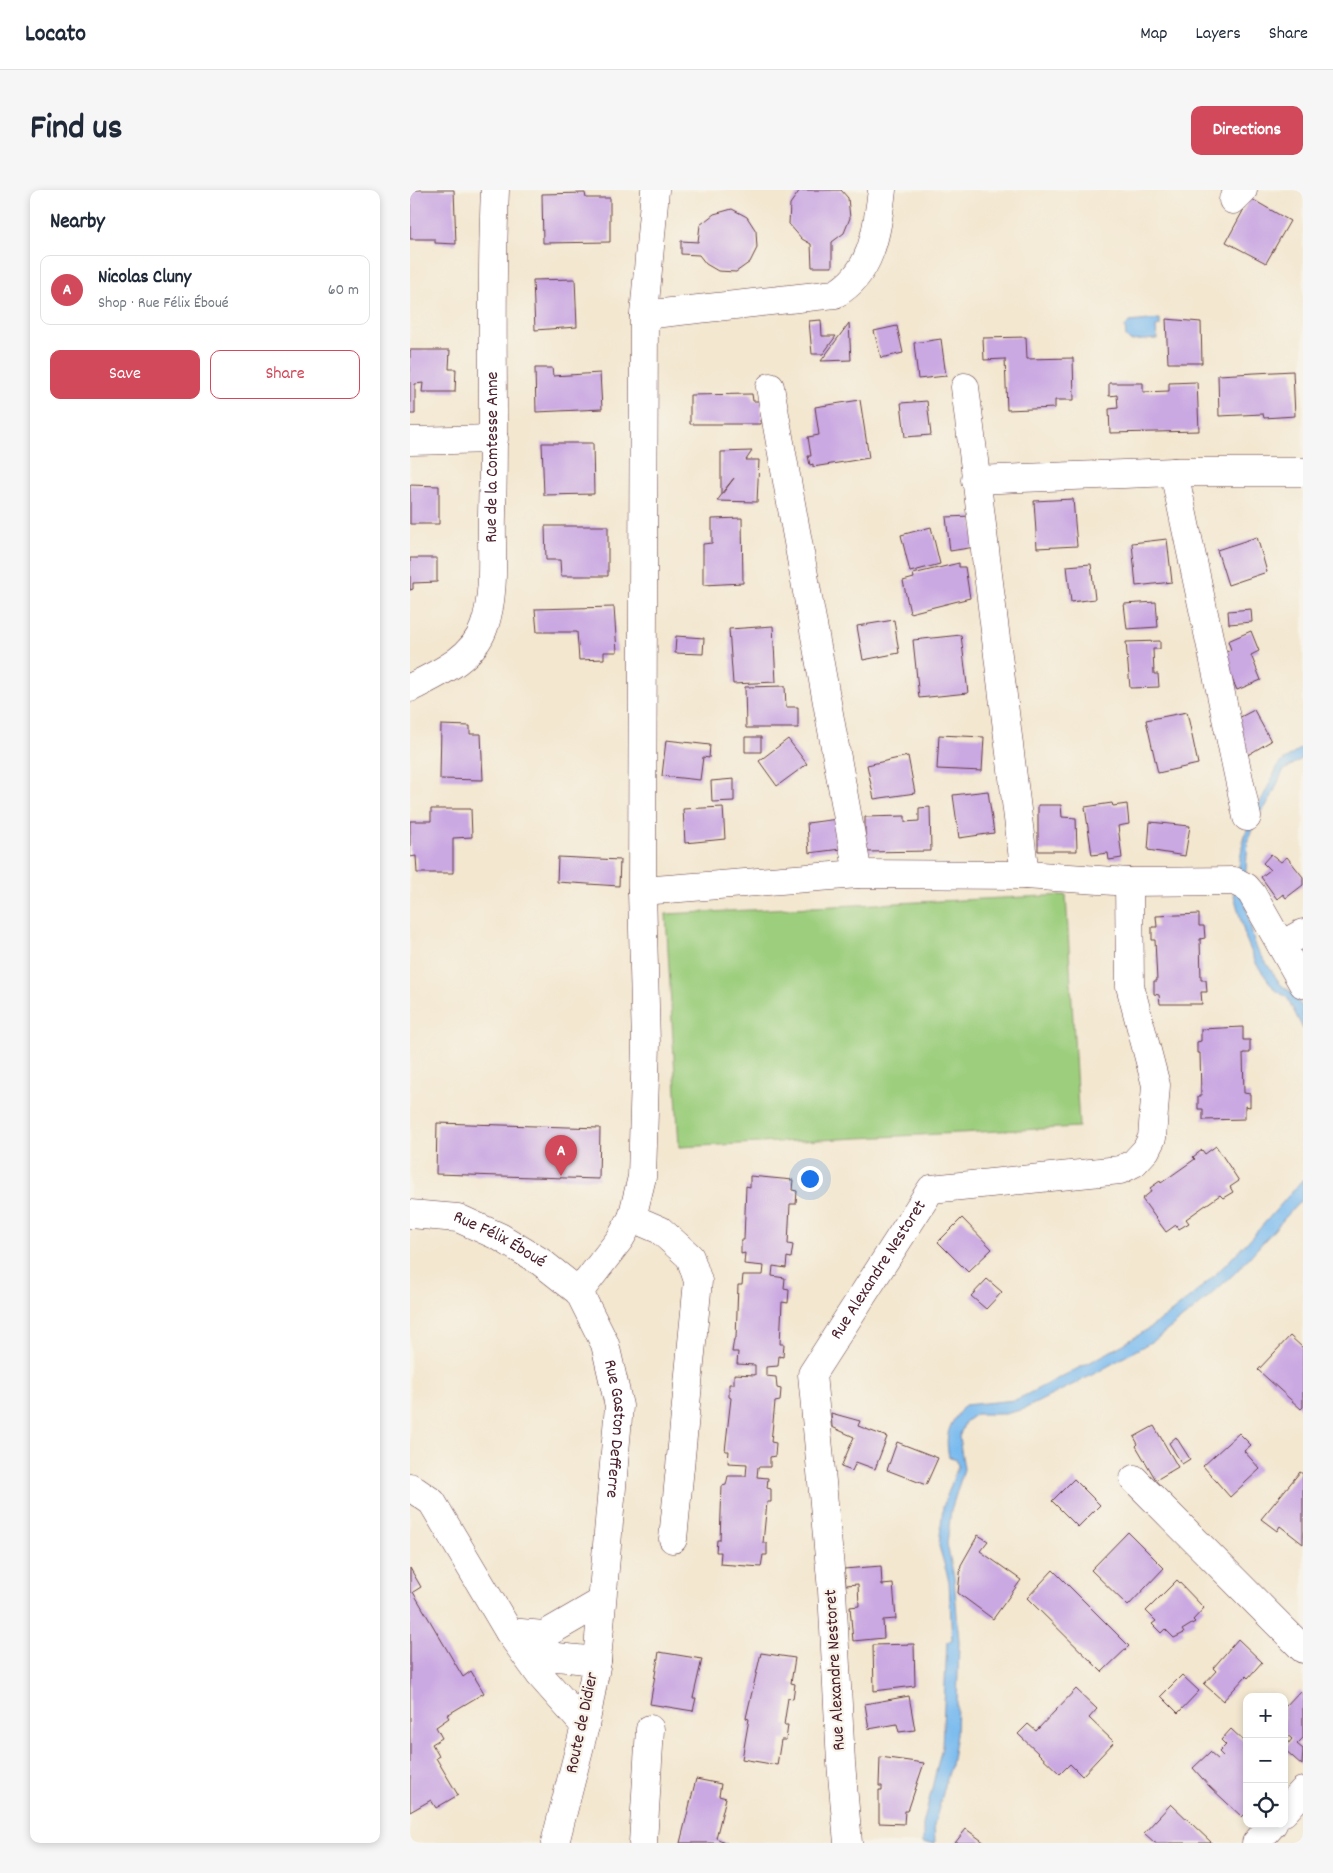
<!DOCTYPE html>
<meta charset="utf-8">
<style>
:root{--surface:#fff;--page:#f6f6f7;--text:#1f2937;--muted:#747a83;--line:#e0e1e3;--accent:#d1495b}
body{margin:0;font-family:Dekko,sans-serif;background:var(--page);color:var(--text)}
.controls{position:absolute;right:15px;bottom:15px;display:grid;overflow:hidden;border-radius:10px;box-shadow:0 2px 8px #0003}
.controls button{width:45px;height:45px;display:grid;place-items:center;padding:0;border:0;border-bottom:1px solid var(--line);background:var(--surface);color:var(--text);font:25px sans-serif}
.you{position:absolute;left:399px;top:988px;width:18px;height:18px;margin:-12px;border:4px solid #fff;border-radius:50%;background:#1a73e8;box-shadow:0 0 0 8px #1a73e833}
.badge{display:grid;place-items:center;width:32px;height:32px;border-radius:50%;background:var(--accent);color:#fff;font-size:16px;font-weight:700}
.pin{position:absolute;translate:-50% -41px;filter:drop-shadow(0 1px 2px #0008)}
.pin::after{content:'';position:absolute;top:26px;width:18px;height:15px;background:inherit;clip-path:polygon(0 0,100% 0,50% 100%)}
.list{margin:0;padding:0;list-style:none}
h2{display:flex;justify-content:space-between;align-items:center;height:65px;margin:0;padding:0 20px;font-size:21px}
h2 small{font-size:16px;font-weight:400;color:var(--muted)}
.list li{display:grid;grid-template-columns:32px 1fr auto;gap:15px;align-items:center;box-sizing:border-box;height:70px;margin:0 10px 10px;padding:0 10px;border:1px solid var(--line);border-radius:10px}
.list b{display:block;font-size:19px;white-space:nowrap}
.list p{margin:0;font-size:16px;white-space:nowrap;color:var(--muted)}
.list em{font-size:16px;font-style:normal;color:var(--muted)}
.actions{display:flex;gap:10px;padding:15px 20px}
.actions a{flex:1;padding:11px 0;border:1px solid var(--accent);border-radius:10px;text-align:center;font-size:18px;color:var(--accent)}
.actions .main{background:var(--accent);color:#fff}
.icon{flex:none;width:28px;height:28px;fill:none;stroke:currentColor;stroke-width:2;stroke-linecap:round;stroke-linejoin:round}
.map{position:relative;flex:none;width:893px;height:1653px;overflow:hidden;border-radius:10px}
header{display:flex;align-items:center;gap:30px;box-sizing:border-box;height:70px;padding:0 25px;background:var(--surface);border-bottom:1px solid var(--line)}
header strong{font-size:24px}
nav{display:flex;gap:28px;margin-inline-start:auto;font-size:18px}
.intro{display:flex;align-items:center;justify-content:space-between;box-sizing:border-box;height:120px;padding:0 30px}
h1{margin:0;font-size:35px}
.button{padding:12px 22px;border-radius:10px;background:var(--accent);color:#fff;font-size:18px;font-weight:700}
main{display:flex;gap:30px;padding:0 30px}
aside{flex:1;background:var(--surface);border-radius:10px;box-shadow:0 2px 8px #0003}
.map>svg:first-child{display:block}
</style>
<header>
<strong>Locato</strong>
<nav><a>Map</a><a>Layers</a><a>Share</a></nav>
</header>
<div class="intro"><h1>Find us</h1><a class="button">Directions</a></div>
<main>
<aside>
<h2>Nearby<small></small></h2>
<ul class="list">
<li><span class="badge">A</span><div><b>Nicolas Cluny</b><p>Shop · Rue Félix Éboué</p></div><em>60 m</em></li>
</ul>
<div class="actions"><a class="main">Save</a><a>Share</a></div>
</aside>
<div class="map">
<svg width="893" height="1653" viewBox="0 0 893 1653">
<rect width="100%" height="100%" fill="#f7f3e8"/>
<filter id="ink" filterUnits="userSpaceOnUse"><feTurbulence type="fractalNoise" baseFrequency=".02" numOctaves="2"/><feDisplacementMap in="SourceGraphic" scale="10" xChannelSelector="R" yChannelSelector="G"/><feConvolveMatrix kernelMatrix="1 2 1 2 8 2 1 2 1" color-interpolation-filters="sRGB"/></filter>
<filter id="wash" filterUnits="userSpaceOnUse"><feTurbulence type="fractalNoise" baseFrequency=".0096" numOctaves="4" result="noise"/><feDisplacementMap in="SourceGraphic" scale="20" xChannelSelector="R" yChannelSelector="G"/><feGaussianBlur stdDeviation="1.12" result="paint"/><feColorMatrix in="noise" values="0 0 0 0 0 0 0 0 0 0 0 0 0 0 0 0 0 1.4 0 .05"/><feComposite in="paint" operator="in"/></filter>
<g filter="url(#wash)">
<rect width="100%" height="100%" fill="#f3e7d0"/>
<!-- green -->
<path fill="#9cce7d" stroke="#737654" d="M 656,705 L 669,937 L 269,957 L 256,724 Z"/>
<!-- water -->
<path fill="#7abbef" stroke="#626d8d" d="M 750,129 L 750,136 L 746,137 L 747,149 L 720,151 L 716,147 L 715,137 L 719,132 Z
M 893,557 L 893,568 L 873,581 L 860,610 L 845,632 L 838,650 L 834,707 L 845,756 L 871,795 L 884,804 L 893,819 L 893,839 L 877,807 L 865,800 L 847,775 L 836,749 L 824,705 L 834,646 L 869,574 Z
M 893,989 L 893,1008 L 825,1083 L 785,1119 L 746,1149 L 684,1184 L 614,1219 L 595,1224 L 566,1224 L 555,1232 L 549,1247 L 554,1279 L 541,1320 L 537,1354 L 544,1387 L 549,1452 L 546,1544 L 541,1575 L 524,1635 L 525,1653 L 513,1653 L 513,1635 L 532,1557 L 537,1452 L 542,1451 L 539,1391 L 529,1356 L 533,1317 L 548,1276 L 546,1269 L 539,1267 C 534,1243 540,1233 555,1215 L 605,1210 L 614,1206 C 657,1183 703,1163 744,1135 C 801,1096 848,1041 893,989 Z"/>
<g id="blocks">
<!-- building -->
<path fill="#caa8e2" d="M 0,0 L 44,0 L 46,54 L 25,53 L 25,49 L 0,49 Z
M 390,0 L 431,0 L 438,8 L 440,28 L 434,43 L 422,52 L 422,77 L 402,77 L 401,54 L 392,49 L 379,34 L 380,14 Z
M 175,3 L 176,8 L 200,8 L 200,52 L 133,53 L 132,4 Z
M 840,8 L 880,31 L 856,73 L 816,52 Z
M 322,19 L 337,27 L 346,41 L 347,58 L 340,72 L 326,82 L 308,81 L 296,74 L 289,65 L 271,64 L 271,51 L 288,52 L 290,35 L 304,24 Z
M 165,89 L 167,137 L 125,140 L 123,90 Z
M 756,129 L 791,132 L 792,173 L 758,173 Z
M 411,130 L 412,146 L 426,146 L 413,164 L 402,164 L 399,131 Z
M 439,133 L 441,170 L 411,171 Z
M 487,136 L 493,163 L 471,168 L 464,141 Z
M 616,147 L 617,169 L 663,168 L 664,210 L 645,210 L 645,218 L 597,220 L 595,169 L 574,170 L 573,148 Z
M 531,149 L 536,186 L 508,189 L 504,153 Z
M 0,160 L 40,160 L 39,179 L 46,179 L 45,202 L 12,202 L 13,193 L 5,194 L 5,224 L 0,224 Z
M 125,178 L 142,178 L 143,186 L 190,183 L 192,219 L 126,222 Z
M 883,181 L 885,226 L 854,228 L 853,224 L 809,226 L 808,185 Z
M 787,192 L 789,241 L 700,243 L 699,219 L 708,218 L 707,205 L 699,206 L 699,193 L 733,193 L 733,202 L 759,201 L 759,193 Z
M 342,204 L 343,211 L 352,211 L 351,234 L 280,234 L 280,205 Z
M 450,210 L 459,268 L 403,277 L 403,274 L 400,275 L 398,266 L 401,266 L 398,247 L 409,245 L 405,217 Z
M 517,211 L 521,245 L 495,247 L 491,213 Z
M 132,253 L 183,253 L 184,304 L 134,305 Z
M 342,261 L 336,270 L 349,270 L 347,312 L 307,311 L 324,288 L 311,304 L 311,262 Z
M 0,295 L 29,296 L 29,334 L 0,334 Z
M 663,309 L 667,356 L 627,358 L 624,311 Z
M 562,326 L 565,357 L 540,361 L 536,327 Z
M 332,328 L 333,393 L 293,395 L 293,354 L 302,353 L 302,329 Z
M 135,336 L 198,336 L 198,386 L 151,386 L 150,370 L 136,370 Z
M 521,337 L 530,374 L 500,382 L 491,345 Z
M 847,347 L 857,382 L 818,395 L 807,360 Z
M 757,349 L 762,392 L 726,396 L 722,353 Z
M 0,368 L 27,368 L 27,392 L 3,393 L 3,399 L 0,400 Z
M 549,373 L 549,377 L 555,377 L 560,408 L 500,423 L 493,391 L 504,388 L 503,384 Z
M 681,374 L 685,409 L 661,412 L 657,376 Z
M 746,412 L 748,437 L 717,439 L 714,414 Z
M 204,417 L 207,462 L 194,462 L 194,469 L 169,470 L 167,442 L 127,442 L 125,419 Z
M 841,419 L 842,432 L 819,434 L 818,421 Z
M 484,430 L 489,463 L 453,470 L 447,436 Z
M 363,436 L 366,492 L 323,494 L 319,439 Z
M 841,441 L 849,461 L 841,465 L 851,490 L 827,500 L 811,464 L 821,460 L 818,451 Z
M 551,445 L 558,503 L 509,508 L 503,450 Z
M 266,446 L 294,448 L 293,464 L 265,463 Z
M 750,451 L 750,459 L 743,459 L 744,484 L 748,484 L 749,497 L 720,498 L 716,452 Z
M 375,496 L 376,517 L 388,517 L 388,538 L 336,538 L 335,497 Z
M 844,520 L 861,551 L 836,566 L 819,533 Z
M 777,522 L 788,574 L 748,583 L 736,530 Z
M 31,535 L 60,536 L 60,544 L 71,544 L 73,590 L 30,589 Z
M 529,545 L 574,547 L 572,581 L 527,579 Z
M 335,547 L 351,547 L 351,562 L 335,562 Z
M 378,549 L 397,574 L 367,596 L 349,571 Z
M 256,550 L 300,555 L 299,568 L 293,567 L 290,590 L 252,586 Z
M 498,566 L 505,603 L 464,609 L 457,575 Z
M 324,589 L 324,611 L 302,612 L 301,591 Z
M 578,601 L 584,643 L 549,648 L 543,605 Z
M 702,613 L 703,616 L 717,614 L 719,634 L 708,636 L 712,668 L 699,670 L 698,663 L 682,665 L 675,617 Z
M 628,615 L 651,615 L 652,627 L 666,628 L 667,661 L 628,661 Z
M 313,617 L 315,649 L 275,653 L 273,619 Z
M 520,617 L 521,661 L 455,662 L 455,627 L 495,626 L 495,632 L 509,631 L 509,618 Z
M 21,619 L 61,619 L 62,647 L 43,648 L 43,683 L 7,683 L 6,666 L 0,667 L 0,631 L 21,631 Z
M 428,629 L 431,659 L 399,663 L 397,633 Z
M 740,632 L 780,636 L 775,666 L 738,660 Z
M 861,664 L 871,672 L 877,667 L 893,687 L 893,695 L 876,708 L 873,704 L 867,709 L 851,687 L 860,680 L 853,673 Z
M 148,667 L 210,670 L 209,696 L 147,692 Z
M 789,724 L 789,736 L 794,736 L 795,748 L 790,749 L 791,790 L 796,790 L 797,802 L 791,802 L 792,814 L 750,814 L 749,805 L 744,804 L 744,791 L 747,791 L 745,750 L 742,750 L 742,737 L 747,737 L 746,726 Z
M 833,837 L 833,850 L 840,850 L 840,863 L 833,863 L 834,903 L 840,904 L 840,917 L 835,916 L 835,929 L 793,930 L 793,919 L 788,919 L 788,906 L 791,906 L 790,863 L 787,863 L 787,852 L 791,851 L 791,839 Z
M 27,933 L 190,938 L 189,989 L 26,984 Z
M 806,956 L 829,991 L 820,997 L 823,1002 L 813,1008 L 810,1005 L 776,1029 L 779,1033 L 769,1039 L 766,1035 L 756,1042 L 732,1009 L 742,1001 L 740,998 L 750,991 L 751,993 L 785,969 L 783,967 L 792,960 L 795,964 Z
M 340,986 L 383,990 L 382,1000 L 387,1001 L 386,1014 L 380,1014 L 378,1054 L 383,1055 L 381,1068 L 377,1067 L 376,1078 L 363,1076 L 362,1086 L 375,1088 L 374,1099 L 379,1100 L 378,1113 L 372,1112 L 370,1154 L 374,1154 L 373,1167 L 369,1166 L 368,1176 L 356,1177 L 356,1186 L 366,1187 L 367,1198 L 371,1199 L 370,1211 L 365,1212 L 361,1252 L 366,1253 L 365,1266 L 360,1267 L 360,1277 L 348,1277 L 347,1287 L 358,1288 L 357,1298 L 361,1299 L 361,1312 L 357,1312 L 353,1353 L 357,1353 L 357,1365 L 353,1365 L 351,1377 L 310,1374 L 311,1362 L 306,1362 L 307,1350 L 310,1350 L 312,1296 L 316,1295 L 318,1286 L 336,1286 L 337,1274 L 318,1273 L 319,1261 L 315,1261 L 321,1208 L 319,1207 L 319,1194 L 324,1194 L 324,1184 L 345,1185 L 345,1175 L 327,1174 L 328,1162 L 322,1162 L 324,1149 L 326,1148 L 328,1095 L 332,1095 L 333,1085 L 353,1085 L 354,1076 L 334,1074 L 335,1063 L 331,1064 L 331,1050 L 334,1050 L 336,996 L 340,997 Z
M 552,1028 L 582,1059 L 558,1082 L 528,1052 Z
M 577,1089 L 592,1102 L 576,1119 L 561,1106 Z
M 880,1146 L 893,1158 L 893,1217 L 891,1219 L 848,1180 Z
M 421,1223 L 450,1231 L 448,1236 L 477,1247 L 465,1279 L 446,1272 L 442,1281 L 431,1277 L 444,1247 L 422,1237 Z
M 744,1236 L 768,1277 L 746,1290 L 726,1256 L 728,1254 L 724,1247 Z
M 829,1243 L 841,1255 L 834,1261 L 850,1279 L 820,1307 L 793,1276 Z
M 766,1247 L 780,1269 L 772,1274 L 759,1253 Z
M 487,1252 L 528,1268 L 516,1295 L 477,1280 Z
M 890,1282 L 893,1284 L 893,1354 L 870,1336 L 867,1341 L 851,1329 Z
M 664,1289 L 690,1315 L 668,1337 L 642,1311 Z
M 718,1342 L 754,1378 L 718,1416 L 681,1380 Z
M 568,1345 L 578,1351 L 570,1361 L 611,1390 L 583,1429 L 548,1403 L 551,1375 Z
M 471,1376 L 472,1395 L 483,1394 L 486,1429 L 473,1430 L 474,1448 L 443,1451 L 440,1417 L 449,1416 L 448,1394 L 436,1395 L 434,1379 Z
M 0,1378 L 11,1397 L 3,1402 L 53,1487 L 61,1481 L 74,1503 L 37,1525 L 39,1528 L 26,1537 L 32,1548 L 22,1554 L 29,1566 L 26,1568 L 48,1605 L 26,1618 L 21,1610 L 0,1622 Z
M 643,1380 L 719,1456 L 692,1482 L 617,1408 Z
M 767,1390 L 794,1418 L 783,1430 L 785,1432 L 772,1440 L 774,1443 L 764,1448 L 755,1439 L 751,1443 L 742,1434 L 746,1431 L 736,1421 Z
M 828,1449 L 852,1472 L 838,1488 L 836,1486 L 813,1511 L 794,1494 L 806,1481 L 803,1478 Z
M 504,1454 L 505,1496 L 464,1501 L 463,1455 Z
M 249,1462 L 292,1469 L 283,1508 L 286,1508 L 283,1521 L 240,1514 Z
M 351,1463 L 385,1468 L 381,1493 L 385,1494 L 383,1509 L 378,1508 L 374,1535 L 378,1535 L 376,1550 L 371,1550 L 367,1575 L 332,1569 L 339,1529 L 336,1528 Z
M 772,1485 L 789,1501 L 768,1523 L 751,1506 Z
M 666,1499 L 687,1519 L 679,1528 L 704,1552 L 672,1586 L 660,1574 L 650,1584 L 608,1544 L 618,1534 L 626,1541 Z
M 890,1501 L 893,1504 L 893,1548 L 887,1554 L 893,1559 L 892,1575 L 874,1559 L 882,1549 L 874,1542 L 874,1518 Z
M 499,1506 L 505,1540 L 489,1542 L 487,1534 L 459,1539 L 455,1514 Z
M 821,1539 L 837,1554 L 835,1558 L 837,1559 L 837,1622 L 832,1627 L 799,1596 L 783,1578 L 800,1562 L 809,1570 L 813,1566 L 809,1562 L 816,1555 L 811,1550 Z
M 470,1567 L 514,1573 L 498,1621 L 495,1621 L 494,1634 L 469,1633 L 469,1600 L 472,1600 L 472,1596 L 469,1596 Z
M 286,1589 L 311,1594 L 309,1606 L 316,1608 L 306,1648 L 317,1653 L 270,1653 Z
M 761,1614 L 802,1653 L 745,1653 L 734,1643 Z
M 556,1639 L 575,1653 L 545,1653 Z"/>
</g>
</g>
<g filter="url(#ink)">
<use href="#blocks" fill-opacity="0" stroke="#633d44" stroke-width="1"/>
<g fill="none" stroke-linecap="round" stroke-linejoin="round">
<!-- minor casing -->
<g stroke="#633d44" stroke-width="29">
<g id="minor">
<path d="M 823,10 L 833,0"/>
<path d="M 234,125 L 425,104 C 463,83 467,39 472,0"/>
<path d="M 360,197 L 448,684"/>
<path d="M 555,197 L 615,685"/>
<path d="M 0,251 L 84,249"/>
<path d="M 764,282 L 837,627"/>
<path d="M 565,290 L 764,282 L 893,282"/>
<path id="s1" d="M 0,498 C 27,484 63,469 74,437 C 86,403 81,360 82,325 C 85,217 80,108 85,0"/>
<path d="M 232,701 L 448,684 L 615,685 L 719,692 L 824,691 L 836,697 L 842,704 L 893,794"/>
<path d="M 871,755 L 893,743"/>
<path id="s2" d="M 0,1024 L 48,1028 L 90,1047 L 131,1072 L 169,1102 L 195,1154 L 209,1216 L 187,1471 L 175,1536 L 145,1653"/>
<path d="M 222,1028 L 250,1040 L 280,1067 L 288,1091 L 263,1349"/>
<path d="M 169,1102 L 210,1049 L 222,1028 L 232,987 L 236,854 L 232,701 L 234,125 L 245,0"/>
<path d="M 724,1289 L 893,1459"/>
<path d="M 0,1297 L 22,1312 L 99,1442 L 134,1445 L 191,1412"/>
<path d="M 99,1442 L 130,1485 L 175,1536"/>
<path d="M 109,1448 L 137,1466 L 187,1471"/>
<path d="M 874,1622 L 893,1601"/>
<path d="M 233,1653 L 240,1539"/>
<path id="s3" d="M 438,1653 L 431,1573 L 422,1400 L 402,1184 L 521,999 L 710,980 L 724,973 L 736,960 L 742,948 L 746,895 L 720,796 L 719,692"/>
<path d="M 846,1653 L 863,1634"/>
</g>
</g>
<!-- minor -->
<use href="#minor" stroke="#fff" stroke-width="28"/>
</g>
</g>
<g text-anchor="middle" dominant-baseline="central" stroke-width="4.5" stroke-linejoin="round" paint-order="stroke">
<!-- street labels -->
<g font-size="18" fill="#4a1f2b" stroke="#f7f3e8">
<text stroke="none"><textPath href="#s1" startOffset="269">Rue de la Comtesse Anne</textPath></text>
<text stroke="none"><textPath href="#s2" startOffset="95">Rue Félix Éboué</textPath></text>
<text stroke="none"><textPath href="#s3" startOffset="594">Rue Alexandre Nestoret</textPath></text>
<text stroke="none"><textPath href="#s2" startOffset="335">Rue Gaston Defferre</textPath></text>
<text transform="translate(426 1480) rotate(-93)">Rue Alexandre Nestoret</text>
<text transform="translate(173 1533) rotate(-78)">Route de Didier</text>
</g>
</g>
</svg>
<div class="controls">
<button>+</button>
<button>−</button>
<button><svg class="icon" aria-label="locate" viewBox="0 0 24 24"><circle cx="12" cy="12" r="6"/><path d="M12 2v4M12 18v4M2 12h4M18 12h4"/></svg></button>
</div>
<div class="you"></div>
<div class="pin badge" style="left:151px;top:986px">A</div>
</div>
</main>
